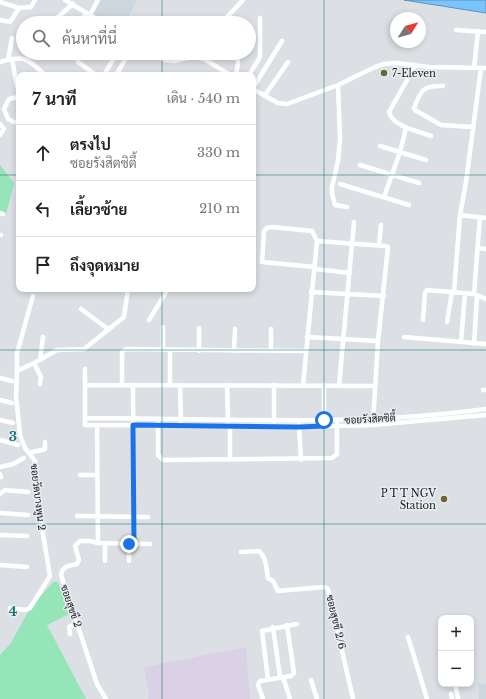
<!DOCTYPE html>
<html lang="th">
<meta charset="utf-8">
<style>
:root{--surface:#fff;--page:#f6f6f6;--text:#222;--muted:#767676;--line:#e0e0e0}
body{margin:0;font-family:"Libre Baskerville",Sarabun,serif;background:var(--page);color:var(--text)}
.controls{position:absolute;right:12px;bottom:12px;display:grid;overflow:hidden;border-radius:8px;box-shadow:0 2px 6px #0003}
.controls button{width:36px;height:36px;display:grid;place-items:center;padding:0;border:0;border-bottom:1px solid var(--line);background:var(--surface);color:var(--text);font:20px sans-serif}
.compass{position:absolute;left:390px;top:12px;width:36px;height:36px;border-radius:50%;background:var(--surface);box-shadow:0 2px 6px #0003;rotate:53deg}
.stop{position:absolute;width:12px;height:12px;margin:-9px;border:3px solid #1a73e8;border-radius:50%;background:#fff}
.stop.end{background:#1a73e8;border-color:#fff;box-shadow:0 1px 4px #0008}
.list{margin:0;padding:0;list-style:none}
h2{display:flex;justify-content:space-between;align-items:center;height:52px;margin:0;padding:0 16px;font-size:17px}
h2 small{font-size:13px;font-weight:400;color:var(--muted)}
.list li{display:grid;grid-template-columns:26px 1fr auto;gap:12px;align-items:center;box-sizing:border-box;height:56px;padding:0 16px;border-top:1px solid var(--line)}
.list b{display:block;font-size:15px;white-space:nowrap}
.list p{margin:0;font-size:13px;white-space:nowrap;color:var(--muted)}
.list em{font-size:13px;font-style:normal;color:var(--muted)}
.icon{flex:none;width:22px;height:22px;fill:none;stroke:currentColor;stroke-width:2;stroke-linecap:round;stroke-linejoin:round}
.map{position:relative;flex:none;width:486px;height:699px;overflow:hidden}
.search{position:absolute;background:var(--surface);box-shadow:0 2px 6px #0003;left:16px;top:16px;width:240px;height:44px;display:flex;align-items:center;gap:10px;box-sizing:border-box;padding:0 14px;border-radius:22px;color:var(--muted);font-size:15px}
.panel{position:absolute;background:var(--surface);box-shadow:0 2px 6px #0003;left:16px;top:72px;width:240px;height:220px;border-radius:8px}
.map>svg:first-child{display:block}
</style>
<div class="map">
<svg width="486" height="699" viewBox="0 0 486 699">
<rect width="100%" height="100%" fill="#dce0e4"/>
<!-- built -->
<path fill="#ccd6df" d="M 99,0 L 137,0 L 125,23 L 109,23 L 92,14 Z
M 478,683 L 486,684 L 486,699 L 479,699 Z"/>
<!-- industrial -->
<path fill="#dad1e6" d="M 246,647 L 250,699 L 148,699 L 149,695 L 144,667 Z"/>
<!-- green -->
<path fill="#95e5b8" d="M 0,165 L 14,183 L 6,214 L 0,211 Z
M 53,582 L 58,582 L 69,614 L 47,625 L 86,699 L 0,699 L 0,655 L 11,643 L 29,610 Z"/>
<!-- water -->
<path fill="#79c4fc" stroke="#5d92b9" d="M 404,0 L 486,0 L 486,13 Z"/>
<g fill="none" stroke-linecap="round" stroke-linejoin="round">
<!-- street -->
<path stroke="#fff" stroke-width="4.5" d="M 65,0 L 103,23
M 0,2 L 19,8 L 31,7 L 35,0
M 90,15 L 98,0
M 0,20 L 10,22 L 19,8
M 51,23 L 73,4
M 80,23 L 86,13
M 226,23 L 227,17 L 243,0
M 456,30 L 486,32
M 152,53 L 164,60 L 175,61 L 195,56 L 206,60 L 230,75
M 12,59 L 17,86
M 8,60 L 12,38
M 0,62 C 26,55 26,58 45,75
M 78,62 L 96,75
M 415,66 L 389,112 C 393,127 418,131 431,136
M 474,68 L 478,31
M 104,75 L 117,53
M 116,75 L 129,53
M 236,75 L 238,63 L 237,53
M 249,75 L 260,57 L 260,18
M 338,85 L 340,139 L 338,161 L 332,187 L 332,194 L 335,205 L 347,207
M 443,86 C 423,85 421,90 414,108 L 415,110 L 441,125 L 473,127
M 253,88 L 282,41
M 253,89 L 278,103 L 287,104 L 338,85 L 375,67 L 384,64 L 396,63 L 429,67 L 486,68
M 265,95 L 288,62
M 19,97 L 9,99 L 4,109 L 8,119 L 14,122 L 19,122
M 0,124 L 4,129 L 0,135
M 380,146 L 426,160
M 360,165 L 419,183
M 340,184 L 409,205
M 384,197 L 400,152 L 406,128
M 0,213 L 3,214
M 460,215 L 486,218
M 480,217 L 474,294 L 486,299
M 0,235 L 1,235
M 317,241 L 385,246 L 388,247 L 378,341 L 373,422
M 379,245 L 381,225
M 478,248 L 486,249
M 315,269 L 350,273
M 311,292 L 384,296
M 454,292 L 460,215 L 466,182 L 481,68
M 81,309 L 108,329
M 149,320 L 168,289
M 423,320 L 425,293 L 427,290 L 474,294
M 447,322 L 452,292
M 307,337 L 378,341
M 404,337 L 486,344
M 461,342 L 465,293
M 474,344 L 477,296
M 163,350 L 163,327
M 170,350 L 170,385
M 199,351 L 199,328
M 234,351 L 235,329
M 271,351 L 271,329
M 40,360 L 43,337
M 34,363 L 41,377 L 40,384
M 85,369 L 85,425 L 337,426 L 373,425 L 486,415
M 17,371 L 17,353 L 33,296
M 0,378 L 12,381
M 85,385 L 374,386
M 122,385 L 122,352 L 126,349 L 306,351
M 133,385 L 134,544
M 180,385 L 181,421
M 227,385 L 228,423
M 274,385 L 274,421
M 303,385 L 317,241 L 312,231 L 271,227 L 267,228 L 264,231 L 262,262 L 315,267
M 324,385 L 324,424
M 339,386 L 354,222
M 483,390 L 486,390
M 0,400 L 12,403
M 85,418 C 219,418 353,427 486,409
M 0,420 L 13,423
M 158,422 L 158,455 L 163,460 L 332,458 L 337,454 L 337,424
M 299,424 L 301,460
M 97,425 L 98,543
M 0,440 L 18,445
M 29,453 L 45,449 L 45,442
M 230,460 L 230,426
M 0,467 L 13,464 L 24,458
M 0,474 L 1,477
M 80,475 L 97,475
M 0,494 L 5,490 L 28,492
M 0,513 L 28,515
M 77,516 L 148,517
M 0,535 L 27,536
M 105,543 L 105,561
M 129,544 L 129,561
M 241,552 L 259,551 C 267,558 266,568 268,578 L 273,581 L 278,591 L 324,587 L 328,589 L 353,699
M 0,565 L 27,567
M 10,608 L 26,610 L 30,608 L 50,576 L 40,516 L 35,461 L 25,448 L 20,435 L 16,395 L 17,371 L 34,363 L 57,350 L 84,349 L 124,317 L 128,289
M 273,627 L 280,677
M 70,634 L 69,627 L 77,623
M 408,637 L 427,699
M 283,677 L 290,699
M 268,679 L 262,631 L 297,624
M 311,680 L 317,699
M 455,684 L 458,699
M 451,694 L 452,699
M 106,699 L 97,684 L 61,575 C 62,566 69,566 77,564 L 79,560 L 75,546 L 80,541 L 90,541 L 98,543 L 150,544
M 263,699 L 258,685 L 260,681 L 291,676 L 294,673 L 287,625"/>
</g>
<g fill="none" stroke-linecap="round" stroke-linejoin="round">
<!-- route -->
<path stroke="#1a73e8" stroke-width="5" d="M 129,544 L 134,544 L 133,425 L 299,427 L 324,426 L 324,420"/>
</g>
<!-- grid -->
<path fill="none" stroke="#0f766e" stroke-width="1" stroke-opacity="0.55" d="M 162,0 L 162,23M 324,0 L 324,699M 162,53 L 162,75M 0,175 L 19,175M 253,175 L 486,175M 162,289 L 162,699M 0,350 L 486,350M 0,524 L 486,524"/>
<!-- markers -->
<g fill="#6b6733" stroke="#e9edf1" stroke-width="1.5">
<circle cx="384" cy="73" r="4"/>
<circle cx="444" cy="499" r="4"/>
</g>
<g text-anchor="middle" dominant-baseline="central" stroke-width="3" stroke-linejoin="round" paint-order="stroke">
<!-- poi labels -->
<g font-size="10" fill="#1b1c1d" stroke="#e9edf1" text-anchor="start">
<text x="392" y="73">7-Eleven</text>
<text x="436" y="493" text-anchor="end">P T T NGV<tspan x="436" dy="12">Station</tspan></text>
</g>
<!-- street labels -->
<g font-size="10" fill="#1b1c1d" stroke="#e9edf1">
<text transform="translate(370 419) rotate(-3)">ซอยรังสิตซิตี้</text>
<text transform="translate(38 497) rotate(83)">ซอยวัดบางพูน 2</text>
<text transform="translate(71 606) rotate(71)">ซอยสุขขี 2</text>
<text transform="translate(336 622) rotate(77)">ซอยสุขขี 2/6</text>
</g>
</g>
<g font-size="13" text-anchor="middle" font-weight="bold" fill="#0f766e" stroke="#e9edf1" stroke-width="3" stroke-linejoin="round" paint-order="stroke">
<text x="13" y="441">3</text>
<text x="13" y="616">4</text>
</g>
</svg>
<div class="controls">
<button>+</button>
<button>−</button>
</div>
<svg class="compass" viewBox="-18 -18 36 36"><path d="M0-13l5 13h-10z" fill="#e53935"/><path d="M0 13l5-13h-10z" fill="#767676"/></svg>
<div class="stop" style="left:324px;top:420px"></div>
<div class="stop end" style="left:129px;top:544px"></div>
<div class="search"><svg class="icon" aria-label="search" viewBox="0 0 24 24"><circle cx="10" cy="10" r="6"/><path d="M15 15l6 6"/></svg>ค้นหาที่นี่</div>
<section class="panel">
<h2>7 นาที<small>เดิน · 540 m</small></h2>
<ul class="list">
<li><svg class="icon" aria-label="ahead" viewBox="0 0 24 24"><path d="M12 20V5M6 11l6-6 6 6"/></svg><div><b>ตรงไป</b><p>ซอยรังสิตซิตี้</p></div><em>330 m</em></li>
<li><svg class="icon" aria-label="left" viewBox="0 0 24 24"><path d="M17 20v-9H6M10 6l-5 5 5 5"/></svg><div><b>เลี้ยวซ้าย</b></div><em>210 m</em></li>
<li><svg class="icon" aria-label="arrive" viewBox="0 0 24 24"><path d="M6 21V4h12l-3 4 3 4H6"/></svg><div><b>ถึงจุดหมาย</b></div></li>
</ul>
</section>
</div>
